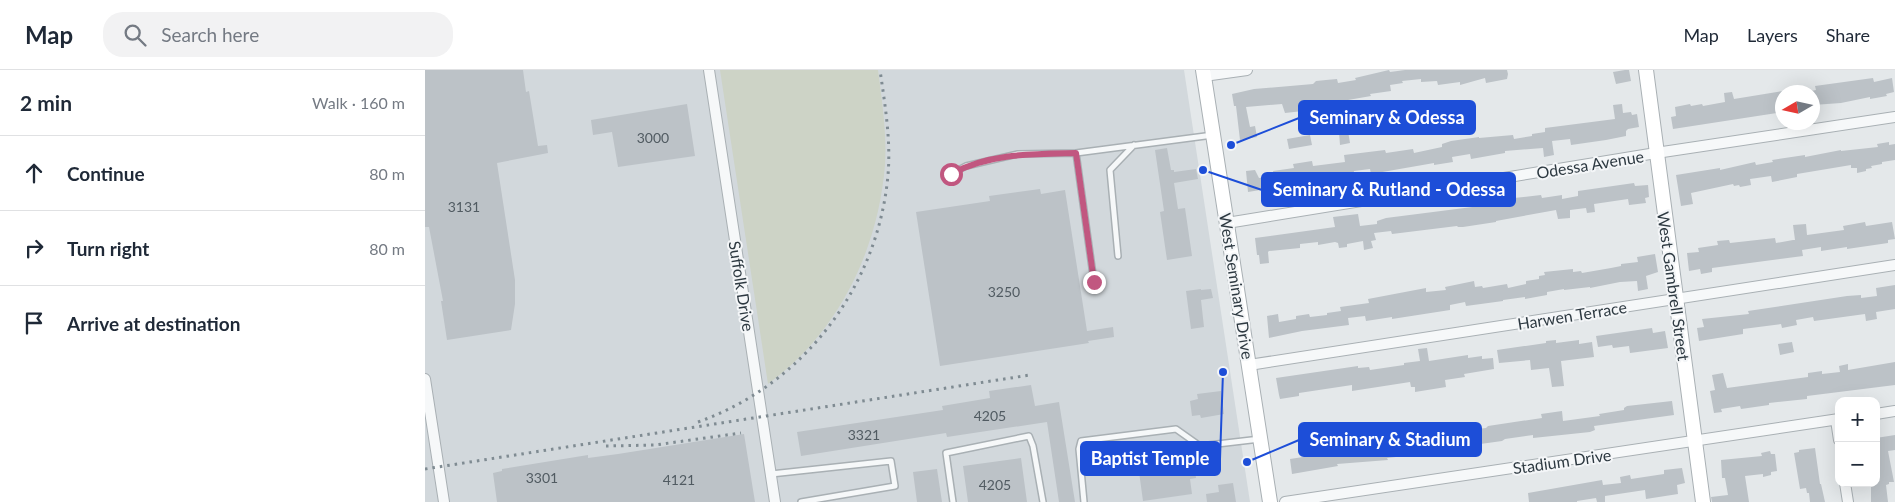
<!DOCTYPE html>
<meta charset="utf-8">
<style>
:root{--surface:#fff;--page:#f2f2f3;--text:#1f2937;--muted:#747a83;--line:#e0e1e3}
body{margin:0;font-family:Lato,sans-serif;background:var(--page);color:var(--text)}
.controls{position:absolute;right:15px;bottom:15px;display:grid;overflow:hidden;border-radius:10px;box-shadow:0 5px 20px #0002}
.controls button{width:45px;height:45px;display:grid;place-items:center;padding:0;border:0;border-bottom:1px solid var(--line);background:var(--surface);color:var(--text);font:25px sans-serif}
.compass{position:absolute;left:1350px;top:15px;width:45px;height:45px;border-radius:50%;background:var(--surface);box-shadow:0 5px 20px #0002;rotate:261deg}
.stop{position:absolute;width:15px;height:15px;margin:-11px;border:4px solid #c15780;border-radius:50%;background:#fff}
.stop.end{background:#c15780;border-color:#fff;box-shadow:0 1px 5px #0008}
.list{margin:0;padding:0;list-style:none}
h2{display:flex;justify-content:space-between;align-items:center;height:65px;margin:0;padding:0 20px;font-size:21px}
h2 small{font-size:16px;font-weight:400;color:var(--muted)}
.list li{display:grid;grid-template-columns:32px 1fr auto;gap:15px;align-items:center;box-sizing:border-box;height:75px;padding:0 20px;border-top:1px solid var(--line)}
.list b{display:block;font-size:19px;white-space:nowrap}
.list em{font-size:16px;font-style:normal;color:var(--muted)}
.icon{flex:none;width:28px;height:28px;fill:none;stroke:currentColor;stroke-width:2;stroke-linecap:round;stroke-linejoin:round}
.map{position:relative;flex:none;width:1470px;height:432px;overflow:hidden}
header{display:flex;align-items:center;gap:30px;box-sizing:border-box;height:70px;padding:0 25px;background:var(--surface);border-bottom:1px solid var(--line)}
header strong{font-size:24px}
nav{display:flex;gap:28px;margin-inline-start:auto;font-size:18px}
.search{width:350px;height:45px;background:var(--page);display:flex;align-items:center;gap:12px;box-sizing:border-box;padding:0 18px;border-radius:20px;color:var(--muted);font-size:19px}
main{display:flex}
aside{flex:1;background:var(--surface)}
.map>svg:first-child{display:block}
</style>
<header>
<strong>Map</strong>
<div class="search"><svg class="icon" aria-label="search" viewBox="0 0 24 24"><circle cx="10" cy="10" r="6"/><path d="M15 15l6 6"/></svg>Search here</div>
<nav><a>Map</a><a>Layers</a><a>Share</a></nav>
</header>
<main>
<aside>
<h2>2 min<small>Walk · 160 m</small></h2>
<ul class="list">
<li><svg class="icon" aria-label="ahead" viewBox="0 0 24 24"><path d="M12 20V5M6 11l6-6 6 6"/></svg><div><b>Continue</b></div><em>80 m</em></li>
<li><svg class="icon" aria-label="right" viewBox="0 0 24 24"><path d="M7 20v-9h11M14 6l5 5-5 5"/></svg><div><b>Turn right</b></div><em>80 m</em></li>
<li><svg class="icon" aria-label="arrive" viewBox="0 0 24 24"><path d="M6 21V4h12l-3 4 3 4H6"/></svg><div><b>Arrive at destination</b></div></li>
</ul>
</aside>
<div class="map">
<svg width="1470" height="432" viewBox="0 0 1470 432">
<rect width="100%" height="100%" fill="#e4e8ea"/>
<!-- built -->
<path fill="#d2d8dc" d="M 0,0 L 759,0 L 825,432 L 0,432 Z"/>
<!-- green -->
<path fill="#cdd3c6" d="M 295,0 L 453,0 C 457,31 462,64 460,95 C 453,181 413,263 343,314 Z"/>
<!-- building -->
<path fill="#bcc2c7" d="M 0,0 L 98,0 L 101,22 L 104,21 L 113,76 L 122,75 L 123,83 L 72,93 L 90,210 L 90,234 L 86,260 L 22,270 L 16,231 L 18,231 L 4,157 L 0,157 Z
M 964,0 L 965,2 L 980,0 L 1082,0 L 1083,4 L 1082,9 L 1061,13 L 1060,8 L 1035,15 L 1035,12 L 1013,15 L 1012,11 L 996,12 L 996,9 L 977,11 L 978,13 L 965,15 L 966,21 L 945,24 L 946,26 L 877,38 L 878,41 L 860,43 L 857,34 L 821,37 L 825,57 L 830,56 L 832,67 L 815,70 L 811,36 L 809,36 L 807,24 L 829,19 L 888,14 L 891,11 L 901,10 L 912,9 L 913,13 L 931,10 L 930,8 Z
M 1200,0 L 1204,0 L 1206,11 L 1191,14 L 1188,2 Z
M 1448,8 L 1449,12 L 1467,8 L 1469,22 L 1461,24 L 1462,26 L 1445,29 L 1445,27 L 1416,33 L 1388,35 L 1386,21 L 1391,20 L 1390,16 Z
M 1358,21 L 1358,42 L 1248,59 L 1246,47 L 1251,46 L 1250,37 L 1265,34 L 1266,36 L 1277,34 L 1278,36 L 1300,32 L 1299,23 L 1307,22 L 1309,29 Z
M 262,34 L 270,86 L 193,97 L 187,62 L 168,65 L 166,50 Z
M 1197,34 L 1198,43 L 1206,42 L 1207,45 L 1212,44 L 1214,57 L 1203,59 L 1201,61 L 1201,66 L 1181,70 L 1146,75 L 1145,69 L 1127,71 L 1129,85 L 1119,87 L 1118,78 L 1080,81 L 1080,83 L 1046,89 L 1045,84 L 1027,87 L 1028,92 L 1009,95 L 1009,93 L 946,104 L 945,99 L 929,101 L 928,106 L 890,111 L 890,113 L 871,115 L 871,114 L 823,122 L 821,101 L 830,100 L 834,108 L 849,106 L 848,101 L 869,98 L 868,94 L 887,91 L 888,96 L 920,92 L 919,85 L 960,80 L 961,83 L 988,79 L 989,83 L 1017,77 L 1017,74 L 1026,71 L 1054,67 L 1054,68 L 1088,65 L 1089,69 L 1107,66 L 1107,64 L 1120,62 L 1120,58 L 1190,49 L 1188,35 Z
M 923,61 L 925,73 L 915,75 L 914,62 Z
M 885,65 L 887,75 L 864,79 L 862,69 Z
M 1464,72 L 1464,75 L 1470,74 L 1470,90 L 1457,92 L 1457,94 L 1446,96 L 1447,98 L 1441,99 L 1441,101 L 1432,103 L 1432,98 L 1426,98 L 1426,95 L 1372,104 L 1372,107 L 1347,112 L 1346,106 L 1325,109 L 1326,115 L 1315,117 L 1314,115 L 1309,116 L 1308,114 L 1266,123 L 1268,134 L 1256,136 L 1251,105 L 1295,98 L 1295,100 L 1330,92 L 1331,95 L 1348,92 L 1347,90 L 1380,85 L 1380,87 L 1416,80 L 1416,81 L 1453,77 L 1452,74 Z
M 742,78 L 746,100 L 749,100 L 749,102 L 771,99 L 773,109 L 749,113 L 753,139 L 760,138 L 767,186 L 742,190 L 735,142 L 739,141 L 730,80 Z
M 1209,113 L 1210,116 L 1223,115 L 1224,127 L 1220,128 L 1221,133 L 1204,135 L 1203,129 L 1169,134 L 1170,142 L 1162,143 L 1161,138 L 1145,140 L 1145,148 L 1133,149 L 1131,140 L 1071,151 L 1071,152 L 1038,157 L 1033,157 L 1032,156 L 967,164 L 966,161 L 949,163 L 951,170 L 946,171 L 948,178 L 939,180 L 938,171 L 922,174 L 922,177 L 914,178 L 913,173 L 910,172 L 893,175 L 893,172 L 875,174 L 875,178 L 844,181 L 843,182 L 844,193 L 835,194 L 834,185 L 832,185 L 830,168 L 910,157 L 908,147 L 933,144 L 935,156 L 952,154 L 952,151 L 961,148 L 1063,135 L 1062,132 L 1089,128 L 1116,125 L 1117,128 L 1137,125 L 1137,129 L 1153,126 L 1153,121 Z
M 615,119 L 616,124 L 640,120 L 662,261 L 688,257 L 689,267 L 663,271 L 664,273 L 515,296 L 491,142 L 565,131 L 564,126 Z
M 1440,152 L 1441,156 L 1467,152 L 1470,169 L 1463,170 L 1463,173 L 1422,179 L 1422,177 L 1396,181 L 1396,177 L 1377,180 L 1378,186 L 1287,198 L 1287,202 L 1276,204 L 1275,199 L 1264,201 L 1262,183 L 1274,182 L 1273,178 L 1293,175 L 1292,171 L 1304,170 L 1305,173 L 1350,168 L 1351,173 L 1368,170 L 1370,170 L 1368,155 L 1381,154 L 1382,165 L 1419,160 L 1418,156 Z
M 1230,184 L 1233,202 L 1221,206 L 1223,219 L 1213,221 L 1212,211 L 1195,212 L 1165,218 L 1165,217 L 1139,220 L 1139,219 L 1122,222 L 1122,225 L 1100,229 L 1100,227 L 1078,230 L 1078,231 L 1041,236 L 1040,232 L 1025,235 L 1025,240 L 967,249 L 967,247 L 941,251 L 940,246 L 923,248 L 924,255 L 877,261 L 844,268 L 842,246 L 853,244 L 854,252 L 871,249 L 871,246 L 884,244 L 885,247 L 902,245 L 902,243 L 916,241 L 915,237 L 944,233 L 943,229 L 1001,218 L 1001,222 L 1021,220 L 1020,217 L 1049,211 L 1050,217 L 1057,216 L 1058,218 L 1082,214 L 1083,218 L 1101,214 L 1101,211 L 1114,209 L 1114,206 L 1120,205 L 1119,202 L 1148,199 L 1148,202 L 1156,201 L 1157,203 L 1186,198 L 1196,196 L 1196,194 L 1213,192 L 1212,187 Z
M 1470,215 L 1470,239 L 1451,242 L 1452,249 L 1441,251 L 1440,244 L 1389,251 L 1388,247 L 1371,250 L 1372,255 L 1357,258 L 1356,254 L 1318,259 L 1318,264 L 1274,271 L 1272,258 L 1279,257 L 1277,249 L 1324,244 L 1323,241 L 1422,226 L 1436,225 L 1436,228 L 1452,226 L 1451,218 Z
M 776,219 L 776,220 L 786,219 L 788,228 L 776,230 L 779,257 L 766,259 L 761,221 Z
M 1227,258 L 1228,263 L 1240,261 L 1243,278 L 1205,283 L 1204,276 L 1188,278 L 1187,275 L 1173,277 L 1171,266 Z
M 1131,270 L 1131,273 L 1154,270 L 1154,274 L 1167,272 L 1169,287 L 1136,291 L 1139,316 L 1127,317 L 1124,298 L 1106,300 L 1105,290 L 1074,293 L 1072,280 L 1121,273 L 1121,271 Z
M 1367,272 L 1369,282 L 1355,285 L 1353,274 Z
M 1002,278 L 1004,291 L 1043,285 L 1043,288 L 1057,286 L 1057,289 L 1068,288 L 1069,299 L 1039,304 L 1040,307 L 1020,310 L 1021,317 L 990,322 L 990,317 L 986,317 L 985,312 L 927,321 L 927,315 L 874,323 L 874,326 L 855,329 L 854,325 L 851,308 L 933,296 L 933,298 L 944,297 L 945,300 L 979,295 L 979,293 L 995,291 L 993,279 Z
M 1470,292 L 1470,315 L 1382,326 L 1382,329 L 1344,333 L 1344,335 L 1316,339 L 1315,336 L 1296,339 L 1297,342 L 1289,343 L 1285,321 L 1290,320 L 1287,305 L 1298,303 L 1302,318 L 1383,307 L 1383,303 L 1397,301 L 1397,304 L 1415,302 L 1414,296 L 1423,294 L 1423,300 Z
M 606,315 L 610,336 L 634,332 L 650,432 L 634,432 L 622,352 L 522,367 L 521,363 L 376,386 L 372,362 L 518,340 L 517,336 L 565,328 L 564,321 Z
M 796,321 L 799,344 L 776,348 L 775,345 L 767,346 L 765,331 L 773,329 L 772,324 Z
M 1247,331 L 1249,345 L 1169,356 L 1170,360 L 1165,362 L 1108,368 L 1108,365 L 1080,369 L 1077,371 L 998,382 L 998,384 L 962,388 L 963,390 L 912,394 L 913,396 L 867,404 L 865,389 L 891,385 L 890,378 L 924,373 L 923,367 L 937,365 L 939,376 L 996,367 L 1013,367 L 1012,364 L 1061,358 L 1063,356 L 1117,348 L 1116,344 L 1137,341 L 1138,351 L 1175,346 L 1174,344 L 1199,340 L 1199,338 L 1202,336 Z
M 319,364 L 330,432 L 72,432 L 68,403 L 77,401 L 77,399 L 163,385 L 163,388 L 193,384 Z
M 1470,365 L 1470,380 L 1463,381 L 1469,412 L 1464,412 L 1464,414 L 1461,415 L 1463,432 L 1446,432 L 1446,413 L 1451,413 L 1451,368 Z
M 759,373 L 762,394 L 769,393 L 771,408 L 765,409 L 767,424 L 718,431 L 711,380 Z
M 1390,378 L 1395,414 L 1396,414 L 1400,432 L 1385,432 L 1384,423 L 1382,423 L 1381,418 L 1375,419 L 1369,383 L 1374,382 L 1374,380 Z
M 1345,381 L 1346,384 L 1350,384 L 1352,401 L 1346,402 L 1346,405 L 1338,407 L 1338,404 L 1320,406 L 1324,432 L 1287,432 L 1286,427 L 1303,425 L 1300,408 L 1297,408 L 1296,390 L 1337,386 L 1336,383 Z
M 596,388 L 602,432 L 543,432 L 538,396 Z
M 1257,398 L 1260,413 L 1252,415 L 1253,424 L 1221,429 L 1220,420 L 1180,426 L 1180,432 L 1172,432 L 1171,428 L 1152,431 L 1152,432 L 1104,432 L 1103,423 L 1177,410 L 1178,415 L 1196,413 L 1195,407 L 1205,405 L 1206,409 L 1239,404 L 1239,400 Z
M 512,399 L 517,432 L 492,432 L 488,402 Z
M 808,413 L 811,432 L 782,432 L 781,424 L 794,422 L 793,415 Z"/>
<g fill="none" stroke-linecap="round" stroke-linejoin="round">
<!-- lane casing -->
<g stroke="#a9b0b4" stroke-width="8">
<path id="lane" d="M 523,111 L 526,104 L 541,96 L 593,84 L 651,83
M 693,186 L 685,100 L 709,75
M 669,212 L 651,83 L 788,65
M 346,404 L 466,391 L 470,416 L 376,432
M 528,432 L 521,383 L 604,366 L 608,376 L 618,432
M 659,432 L 654,379 L 656,371 L 751,359 L 775,376 L 835,369"/>
</g>
<!-- street casing -->
<g stroke="#a9b0b4" stroke-width="12">
<path id="street" d="M 284,0 L 350,432
M 779,6 L 822,0
M 802,153 L 1231,83 L 1470,47
M 824,295 L 1470,195
M 0,309 L 19,432
M 1451,344 L 1470,341
M 1411,350 L 1414,370
M 1420,413 L 1423,432
M 860,432 L 1414,349"/>
</g>
<!-- secondary casing -->
<g stroke="#a9b0b4" stroke-width="16">
<path id="secondary" d="M 778,0 L 845,432
M 1221,0 L 1278,432"/>
</g>
<!-- lane -->
<use href="#lane" stroke="#f6f8f9" stroke-width="5"/>
<!-- street -->
<use href="#street" stroke="#f6f8f9" stroke-width="10"/>
<!-- secondary -->
<use href="#secondary" stroke="#fff" stroke-width="14"/>
<!-- rail -->
<path stroke="#7f8b92" stroke-width="3" stroke-dasharray="2.5 5" stroke-linecap="butt" d="M 273,352 C 378,315 453,217 463,105 C 466,70 460,35 455,0
M 181,376 L 230,375 L 316,363
M 0,399 L 605,305"/>
</g>
<g fill="none" stroke-linecap="round" stroke-linejoin="round">
<!-- route -->
<path stroke="#c15780" stroke-width="6" d="M 526,104 C 564,83 609,84 651,83 L 669,212"/>
</g>
<g text-anchor="middle" dominant-baseline="central" stroke-width="4" stroke-linejoin="round" paint-order="stroke">
<!-- number labels -->
<g font-size="14" fill="#515b62">
<text x="228" y="67">3000</text>
<text x="39" y="136">3131</text>
<text x="579" y="221">3250</text>
<text x="565" y="345">4205</text>
<text x="439" y="364">3321</text>
<text x="117" y="407">3301</text>
<text x="254" y="409">4121</text>
<text x="570" y="414">4205</text>
</g>
<!-- street labels -->
<g font-size="16" fill="#2d3941" stroke="#f4f6f8">
<text transform="translate(1165 94) rotate(-9)">Odessa Avenue</text>
<text transform="translate(317 216) rotate(81)">Suffolk Drive</text>
<text transform="translate(812 216) rotate(81)">West Seminary Drive</text>
<text transform="translate(1249 216) rotate(82)">West Gambrell Street</text>
<text transform="translate(1147 245) rotate(-9)">Harwen Terrace</text>
<text transform="translate(1137 391) rotate(-8)">Stadium Drive</text>
</g>
</g>
<!-- callouts -->
<path fill="none" stroke="#1d4ed8" stroke-width="2" d="M806 75L874 48M778 100L837 120M822 392L874 370M798 302L795 389"/>
<g fill="#1d4ed8" stroke="#f4f6f8" stroke-width="2">
<circle cx="806" cy="75" r="5"/>
<circle cx="778" cy="100" r="5"/>
<circle cx="822" cy="392" r="5"/>
<circle cx="798" cy="302" r="5"/>
</g>
<g fill="#1d4ed8" stroke="#1d4ed8" stroke-width="2">
<rect x="874" y="31" width="176" height="33" rx="5"/>
<rect x="837" y="103" width="253" height="33" rx="5"/>
<rect x="874" y="353" width="182" height="33" rx="5"/>
<rect x="656" y="372" width="139" height="33" rx="5"/>
</g>
<g font-size="18" text-anchor="middle" font-weight="bold" fill="#fff">
<text x="962" y="54">Seminary &amp; Odessa</text>
<text x="964" y="126">Seminary &amp; Rutland - Odessa</text>
<text x="965" y="376">Seminary &amp; Stadium</text>
<text x="725" y="395">Baptist Temple</text>
</g>
</svg>
<div class="controls">
<button>+</button>
<button>−</button>
</div>
<svg class="compass" viewBox="-18 -18 36 36"><path d="M0-13l5 13h-10z" fill="#e53935"/><path d="M0 13l5-13h-10z" fill="#747a83"/></svg>
<div class="stop" style="left:526px;top:104px"></div>
<div class="stop end" style="left:669px;top:212px"></div>
</div>
</main>
